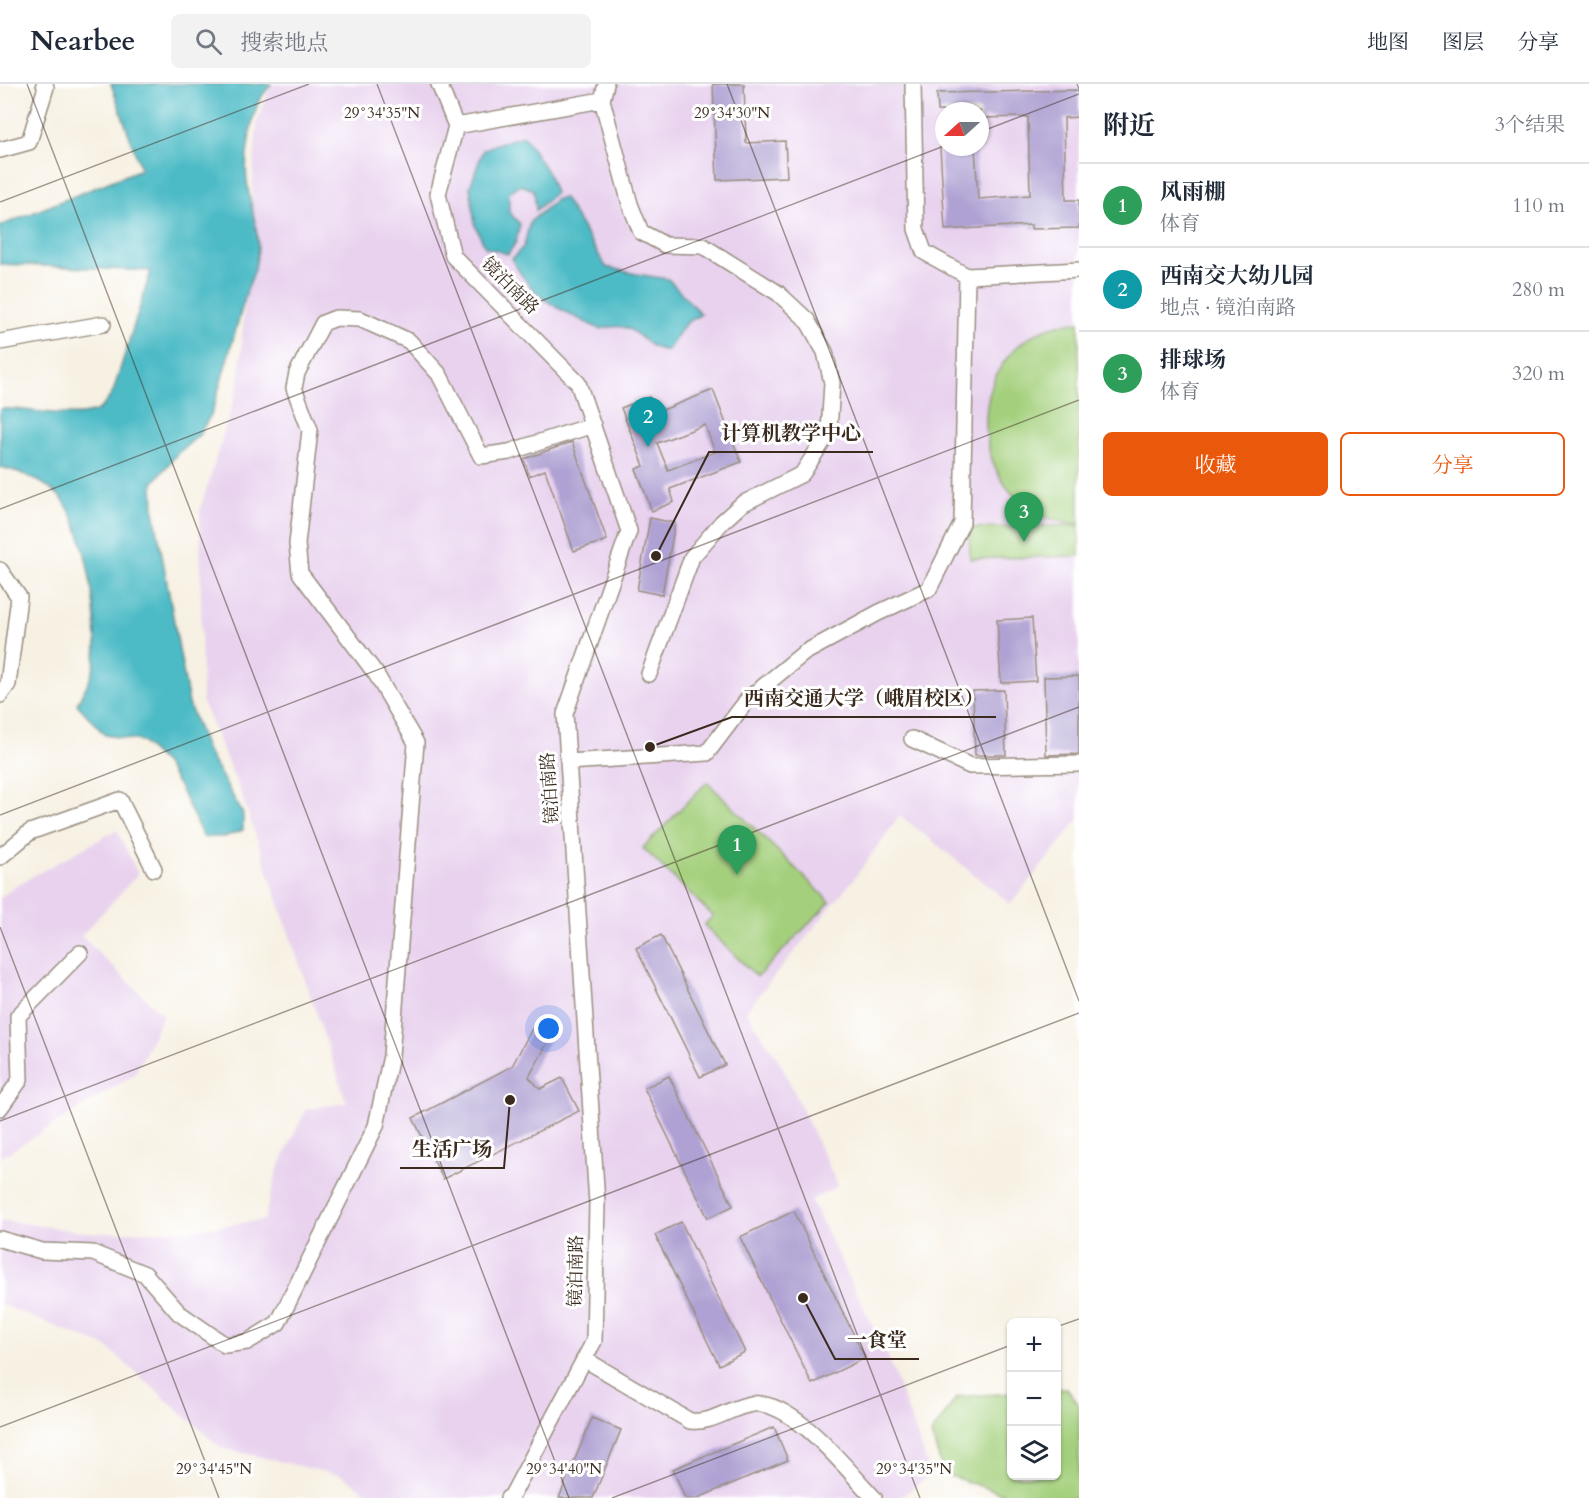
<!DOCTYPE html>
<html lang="zh">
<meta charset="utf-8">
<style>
:root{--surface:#fff;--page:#f2f2f3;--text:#1f2937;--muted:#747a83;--line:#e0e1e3;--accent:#ea580c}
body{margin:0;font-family:Cardo,"Noto Serif SC",serif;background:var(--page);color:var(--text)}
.controls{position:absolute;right:18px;bottom:18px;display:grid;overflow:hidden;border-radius:9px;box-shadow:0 2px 4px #0004}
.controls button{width:54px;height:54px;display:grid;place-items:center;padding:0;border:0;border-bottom:2px solid var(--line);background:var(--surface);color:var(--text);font:30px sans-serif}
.compass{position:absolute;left:935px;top:18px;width:54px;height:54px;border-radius:50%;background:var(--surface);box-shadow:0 2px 4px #0004;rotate:249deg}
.you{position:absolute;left:549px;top:945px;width:21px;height:21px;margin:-15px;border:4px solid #fff;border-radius:50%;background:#1a73e8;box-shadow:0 0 0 9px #1a73e833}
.badge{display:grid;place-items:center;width:39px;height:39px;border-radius:50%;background:var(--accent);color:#fff;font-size:20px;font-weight:700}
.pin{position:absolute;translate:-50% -50px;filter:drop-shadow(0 2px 3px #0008)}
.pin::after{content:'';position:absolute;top:32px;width:21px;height:18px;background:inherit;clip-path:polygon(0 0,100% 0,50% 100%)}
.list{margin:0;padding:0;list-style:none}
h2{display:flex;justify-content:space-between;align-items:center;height:78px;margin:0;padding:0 24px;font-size:26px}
h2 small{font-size:20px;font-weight:400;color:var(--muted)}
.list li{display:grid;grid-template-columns:39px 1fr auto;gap:18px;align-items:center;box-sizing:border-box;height:84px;padding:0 24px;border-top:2px solid var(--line)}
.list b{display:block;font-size:22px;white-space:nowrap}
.list p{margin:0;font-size:20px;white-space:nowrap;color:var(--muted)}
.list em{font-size:20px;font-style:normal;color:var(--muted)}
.actions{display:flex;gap:12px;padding:18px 24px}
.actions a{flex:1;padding:14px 0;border:2px solid var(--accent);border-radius:9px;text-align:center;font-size:21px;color:var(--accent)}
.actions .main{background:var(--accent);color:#fff}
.icon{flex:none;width:33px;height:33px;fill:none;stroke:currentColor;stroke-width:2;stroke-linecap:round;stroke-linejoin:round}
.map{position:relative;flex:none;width:1079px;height:1414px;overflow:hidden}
header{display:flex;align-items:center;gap:36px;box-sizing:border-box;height:84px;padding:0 30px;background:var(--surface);border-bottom:2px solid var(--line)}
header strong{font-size:28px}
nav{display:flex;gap:33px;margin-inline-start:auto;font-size:21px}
.search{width:420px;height:54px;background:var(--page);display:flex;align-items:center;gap:15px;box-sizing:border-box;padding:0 21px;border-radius:9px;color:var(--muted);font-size:22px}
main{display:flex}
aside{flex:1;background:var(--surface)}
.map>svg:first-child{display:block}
</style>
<header>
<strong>Nearbee</strong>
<div class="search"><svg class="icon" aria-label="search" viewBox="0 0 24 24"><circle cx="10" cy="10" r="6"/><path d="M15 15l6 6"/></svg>搜索地点</div>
<nav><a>地图</a><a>图层</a><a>分享</a></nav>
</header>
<main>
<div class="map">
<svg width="1079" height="1414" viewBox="0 0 1079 1414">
<rect width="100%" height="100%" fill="#fff"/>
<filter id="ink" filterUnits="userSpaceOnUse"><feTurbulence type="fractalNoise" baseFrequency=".0167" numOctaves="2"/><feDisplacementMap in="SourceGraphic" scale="12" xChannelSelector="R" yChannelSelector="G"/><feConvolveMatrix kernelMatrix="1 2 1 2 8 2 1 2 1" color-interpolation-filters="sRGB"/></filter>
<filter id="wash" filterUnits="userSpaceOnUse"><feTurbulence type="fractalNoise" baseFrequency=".008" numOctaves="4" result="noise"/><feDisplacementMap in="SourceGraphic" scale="24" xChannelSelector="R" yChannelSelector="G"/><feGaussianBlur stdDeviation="1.35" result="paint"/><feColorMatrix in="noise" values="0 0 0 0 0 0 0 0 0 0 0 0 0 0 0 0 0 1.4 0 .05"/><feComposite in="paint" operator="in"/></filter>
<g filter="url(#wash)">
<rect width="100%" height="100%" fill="#f7f1e3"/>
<!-- built -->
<path fill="#e8d2ee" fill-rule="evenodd" d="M 271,0 L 1079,0 L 1079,735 L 1011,820 L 900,731 L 856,792 L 746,927 L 781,980 L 838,1102 L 811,1116 L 889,1275 L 931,1390 L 899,1414 L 374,1414 L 343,1392 L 221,1364 L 107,1263 L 0,1220 L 0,1136 L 92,1149 L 191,1146 L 264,1136 L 277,1087 L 306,1025 L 347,1019 L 241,709 L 202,618 L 200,426 L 239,299 L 257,38 ZM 944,27 L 980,27 L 980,63 L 944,63 Z
M 117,746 L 138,790 L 81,852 L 163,931 L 135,990 L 0,1074 L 0,814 L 15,802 Z"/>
<!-- green -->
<path fill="#a4d07d" stroke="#707d4e" stroke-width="1.5" d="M 1079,238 L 1079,440 C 956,433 954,245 1079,238 Z
M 1079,441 L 1079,472 L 970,475 L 969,444 Z
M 707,698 L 830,818 L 757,893 L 704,841 L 713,832 L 643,764 Z
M 1067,1304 L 1079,1321 L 1079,1414 L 1016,1414 L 944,1390 L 931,1350 L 957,1313 L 1011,1309 L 1011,1392 L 1056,1392 L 1057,1305 Z"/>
<!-- water -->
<path fill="#4dbbc6" stroke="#447272" stroke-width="1.5" d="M 111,0 L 271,0 C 267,6 261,12 258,19 C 251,37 244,77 247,96 C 252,139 268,159 248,203 L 212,329 L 199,351 L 177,370 L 153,399 L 154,427 L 189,620 L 206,665 L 243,730 L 243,746 L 224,753 L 203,753 L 180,704 L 165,680 L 141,657 L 105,651 L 77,620 C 82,609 92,595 94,583 C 101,544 87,437 58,411 C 42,396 21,388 0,383 L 0,325 C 24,323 79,337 98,326 C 105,322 109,314 113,308 L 151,187 L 0,180 L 0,142 L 141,85 Z
M 524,52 L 548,89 L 555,109 L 536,126 L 534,106 L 520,101 L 509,108 L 509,128 L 520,140 L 516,158 L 508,170 L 485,163 L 475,141 L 470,103 L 483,66 L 496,60 Z
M 564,114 L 606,183 L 636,190 L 668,195 L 701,230 L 685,240 L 668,266 C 637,266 642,233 600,245 C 562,227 532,216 512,175 L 524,162 L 530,138 L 557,115 Z"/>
<g id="blocks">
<!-- building -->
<path fill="#afa1d3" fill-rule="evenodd" d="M 713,0 L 744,0 L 746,59 L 785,57 L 787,93 L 717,96 Z
M 1079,6 L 1079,33 L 1064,34 L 1066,116 L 1079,116 L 1079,144 L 1031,145 L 1031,141 L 945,146 L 940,63 L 975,63 L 978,115 L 1030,111 L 1028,33 L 980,34 L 980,27 L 938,27 L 937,9 Z
M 713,306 L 741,378 L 670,405 L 674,418 L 652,427 L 636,385 L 644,382 L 621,324 L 649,313 L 655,329 ZM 705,341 L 715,368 L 668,386 L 657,359 Z
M 572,358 L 607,456 L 574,467 L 545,386 L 529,392 L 524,375 Z
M 650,434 L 675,439 L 662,511 L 637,506 Z
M 1032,534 L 1036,597 L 1001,599 L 997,536 Z
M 1079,592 L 1079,670 L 1046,671 L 1044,593 Z
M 1004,606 L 1006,671 L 975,671 L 973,607 Z
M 661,851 L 725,981 L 700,993 L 636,864 Z
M 533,943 L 552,951 L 529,993 L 540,1005 L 562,994 L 579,1027 L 443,1095 L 413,1034 L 512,982 Z
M 669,992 L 733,1122 L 708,1134 L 644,1004 Z
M 794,1127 L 865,1274 L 812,1300 L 740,1153 Z
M 681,1138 L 745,1268 L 719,1281 L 655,1151 Z
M 592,1334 L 621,1346 L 593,1414 L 559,1414 Z
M 774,1343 L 788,1376 L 698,1414 L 685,1414 L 673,1385 Z"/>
</g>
</g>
<g filter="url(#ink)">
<use href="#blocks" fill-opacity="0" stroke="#998e80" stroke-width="1.5"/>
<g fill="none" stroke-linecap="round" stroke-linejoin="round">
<!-- minor casing -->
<g stroke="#998e80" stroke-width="18">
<path id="minor" d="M 439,0 L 456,42
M 913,0 L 916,145 L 924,168 L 967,192
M 602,16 L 630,120 L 641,148 L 665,161 L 703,162 L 778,209 L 807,236 L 825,268 L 832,299 L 829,348 L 802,390 L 742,420 L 722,438 L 692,473 L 649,590
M 456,42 L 438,110 L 453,172 L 578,299 L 629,447 L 565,630 L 597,1119 L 594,1257 L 511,1413 L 508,1414
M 456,42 L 602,16 L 606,0
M 0,66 L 29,58 L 46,3 L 44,0
M 0,258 L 103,240
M 0,486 L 19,513 L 8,600 L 0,611
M 912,655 L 970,682 L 1079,680
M 568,678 L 707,669 L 748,615 L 804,569 L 878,529 L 929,505 L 962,439 L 967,192 L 1079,186
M 0,773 L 30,748 L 120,716 L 154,785
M 0,1024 L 20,996 L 18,932 L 80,869
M 0,1155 L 42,1167 L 93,1169 L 145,1190 L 179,1229 L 225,1261 L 247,1258 L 278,1239 L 376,1042 L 391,972 L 416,659 L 376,590 L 300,489 L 297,460 L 310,346 L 294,304 L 297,289 L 323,239 L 336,234 L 360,235 L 409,257 L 439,290 L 481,372 L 509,368 L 593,341
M 584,1275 L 690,1337 C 713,1340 730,1323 752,1320 C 793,1315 848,1387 874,1414"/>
</g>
<!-- minor -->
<use href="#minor" stroke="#fff" stroke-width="15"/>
</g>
</g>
<!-- ticks -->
<path fill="none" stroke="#3b2a1e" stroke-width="1.5" stroke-opacity="0.45" d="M 27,0 L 569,1414M 377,0 L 920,1414M 727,0 L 1079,917M 1077,0 L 1079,5M 980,48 L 1079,10M 0,118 L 309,0M 0,425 L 944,62M 0,731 L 1079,316M 0,843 L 219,1414M 0,1037 L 1079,623M 1056,1243 L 1079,1235M 0,1343 L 1079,929M 612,1414 L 1011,1261"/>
<g text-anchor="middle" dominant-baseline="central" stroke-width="6" stroke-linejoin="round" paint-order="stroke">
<!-- street labels -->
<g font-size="18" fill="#3b2a1e" stroke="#fff">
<text transform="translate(510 202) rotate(45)">镜泊南路</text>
<text transform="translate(550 704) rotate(-94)">镜泊南路</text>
<text transform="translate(576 1187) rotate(-89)">镜泊南路</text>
</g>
</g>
<g font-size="15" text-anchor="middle" fill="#3b2a1e" stroke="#fff" stroke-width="6" stroke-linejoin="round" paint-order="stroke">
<text x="382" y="34">29°34'35"N</text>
<text x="732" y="34">29°34'30"N</text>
<text x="214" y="1390">29°34'45"N</text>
<text x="564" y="1390">29°34'40"N</text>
<text x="914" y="1390">29°34'35"N</text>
</g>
<!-- callouts -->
<path fill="none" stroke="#3b2a1e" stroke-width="2" d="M656 472L709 368H873M650 663L732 633H996M510 1016L504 1084H400M803 1214L835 1275H919"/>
<g fill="#3b2a1e" stroke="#fff" stroke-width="2">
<circle cx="656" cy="472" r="6"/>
<circle cx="650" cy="663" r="6"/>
<circle cx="510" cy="1016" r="6"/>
<circle cx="803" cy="1214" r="6"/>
</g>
<g font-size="20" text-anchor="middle" font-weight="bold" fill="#3b2a1e" stroke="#fff" stroke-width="6" stroke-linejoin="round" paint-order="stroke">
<text x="791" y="356">计算机教学中心</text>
<text x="864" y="621">西南交通大学（峨眉校区）</text>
<text x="452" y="1072">生活广场</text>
<text x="877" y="1263">一食堂</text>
</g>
</svg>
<div class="controls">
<button>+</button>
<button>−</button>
<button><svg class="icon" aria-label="layers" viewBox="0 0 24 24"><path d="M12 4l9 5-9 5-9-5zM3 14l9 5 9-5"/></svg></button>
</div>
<svg class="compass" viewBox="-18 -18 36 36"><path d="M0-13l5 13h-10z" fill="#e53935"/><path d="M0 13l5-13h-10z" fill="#747a83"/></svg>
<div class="you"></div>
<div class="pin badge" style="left:737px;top:791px;background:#2e9e5b">1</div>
<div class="pin badge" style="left:648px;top:363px;background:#0f9aa8">2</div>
<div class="pin badge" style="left:1024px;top:458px;background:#2e9e5b">3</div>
</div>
<aside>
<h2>附近<small>3个结果</small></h2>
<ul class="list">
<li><span class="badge" style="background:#2e9e5b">1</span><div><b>风雨棚</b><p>体育</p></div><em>110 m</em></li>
<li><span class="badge" style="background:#0f9aa8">2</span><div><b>西南交大幼儿园</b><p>地点 · 镜泊南路</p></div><em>280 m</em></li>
<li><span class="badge" style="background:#2e9e5b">3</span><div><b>排球场</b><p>体育</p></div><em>320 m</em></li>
</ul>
<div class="actions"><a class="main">收藏</a><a>分享</a></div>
</aside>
</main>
